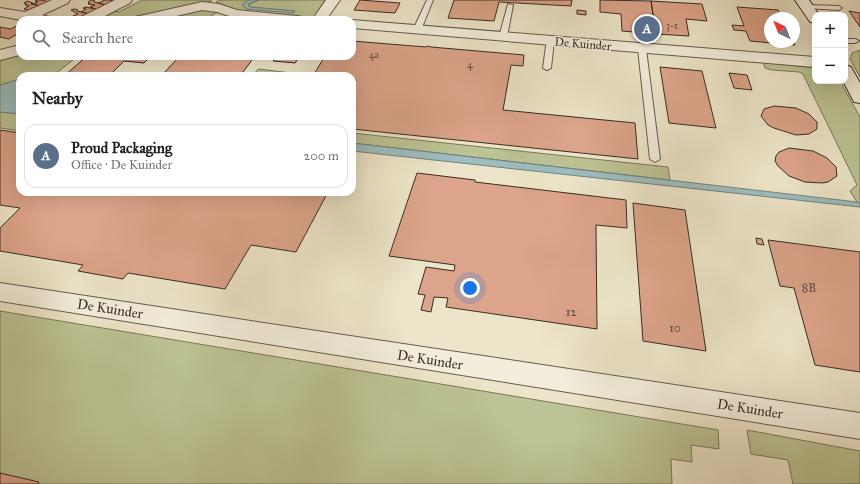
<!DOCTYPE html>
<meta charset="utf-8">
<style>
:root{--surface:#fff;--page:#f6f6f6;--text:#202124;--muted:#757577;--line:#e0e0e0;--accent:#8f2418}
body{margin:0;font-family:"IM FELL Great Primer",serif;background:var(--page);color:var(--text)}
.controls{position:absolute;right:12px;top:12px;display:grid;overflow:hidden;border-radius:8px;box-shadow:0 4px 16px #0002}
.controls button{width:36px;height:36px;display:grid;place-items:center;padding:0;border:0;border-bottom:1px solid var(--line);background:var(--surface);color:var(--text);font:20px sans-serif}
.compass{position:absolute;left:764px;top:12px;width:36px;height:36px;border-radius:50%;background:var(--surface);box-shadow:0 4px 16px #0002;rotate:317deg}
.you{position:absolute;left:470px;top:288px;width:14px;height:14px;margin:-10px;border:3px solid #fff;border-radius:50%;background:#1a73e8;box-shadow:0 0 0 6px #1a73e833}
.badge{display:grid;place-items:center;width:26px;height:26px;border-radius:50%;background:var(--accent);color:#fff;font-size:13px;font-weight:700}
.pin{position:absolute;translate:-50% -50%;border:2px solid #fff;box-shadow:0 1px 4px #0006}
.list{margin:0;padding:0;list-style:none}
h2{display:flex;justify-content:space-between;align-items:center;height:52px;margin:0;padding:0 16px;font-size:17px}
h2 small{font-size:13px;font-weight:400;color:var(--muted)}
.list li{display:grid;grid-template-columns:26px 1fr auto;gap:12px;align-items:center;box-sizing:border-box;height:64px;margin:0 8px 8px;padding:0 8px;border:1px solid var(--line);border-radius:12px}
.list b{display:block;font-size:15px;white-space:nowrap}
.list p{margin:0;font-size:13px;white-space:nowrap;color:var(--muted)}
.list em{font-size:13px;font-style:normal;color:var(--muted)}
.icon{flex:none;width:22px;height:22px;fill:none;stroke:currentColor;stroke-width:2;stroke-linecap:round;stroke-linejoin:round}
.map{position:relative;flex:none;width:860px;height:484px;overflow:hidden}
.search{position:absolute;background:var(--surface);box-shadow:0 4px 16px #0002;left:16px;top:16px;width:340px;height:44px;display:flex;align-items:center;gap:10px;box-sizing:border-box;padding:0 14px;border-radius:12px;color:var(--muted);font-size:15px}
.panel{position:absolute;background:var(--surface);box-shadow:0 4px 16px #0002;left:16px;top:72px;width:340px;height:124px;border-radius:12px}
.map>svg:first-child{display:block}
</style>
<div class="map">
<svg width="860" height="484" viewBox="0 0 860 484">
<rect width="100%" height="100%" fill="#ede5c9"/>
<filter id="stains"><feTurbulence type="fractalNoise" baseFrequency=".005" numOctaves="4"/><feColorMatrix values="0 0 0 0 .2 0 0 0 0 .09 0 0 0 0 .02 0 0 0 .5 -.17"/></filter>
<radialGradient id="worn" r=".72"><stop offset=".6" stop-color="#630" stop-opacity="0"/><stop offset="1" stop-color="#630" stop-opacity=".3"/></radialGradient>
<!-- green -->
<path fill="#bcc394" stroke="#7a785c" d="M 142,0 L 212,0 L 210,2 L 194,4 L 128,20 L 90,20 L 110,10 L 119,12 Z
M 219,0 L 251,0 L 244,3 L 242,5 L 247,9 L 295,11 L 250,7 L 248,5 L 259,0 L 325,0 L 319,9 L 318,20 L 238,12 L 226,6 L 216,2 Z
M 199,8 L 218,12 L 204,20 L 150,20 Z
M 860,50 L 860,77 L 850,59 L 852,53 Z
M 20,55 L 20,56 L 78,56 L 55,74 L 20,76 L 20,79 L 0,85 L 0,60 Z
M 763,62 L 815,68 L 815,81 L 840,81 L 841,83 L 860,117 L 860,203 L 857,202 L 850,191 L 857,185 L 803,74 L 799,72 L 772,70 L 765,68 Z
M 258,69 L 309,75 L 308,76 L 253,76 Z
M 0,112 L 20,114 L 20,131 L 0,128 Z
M 352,133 L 668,167 L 670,180 L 352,143 Z
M 0,311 L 718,430 L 719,449 L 691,445 L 692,462 L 671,459 L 672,484 L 0,484 Z
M 747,430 L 860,451 L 860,484 L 793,484 L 788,460 L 751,454 Z"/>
<!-- water -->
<path fill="#9dbdbf" stroke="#748381" d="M 249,0 L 259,0 L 248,4 L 250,7 L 295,11 L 294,13 L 247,9 L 242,5 Z
M 20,79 L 20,114 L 0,112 L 0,85 Z
M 352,143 L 857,202 L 860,203 L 860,207 L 352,151 Z"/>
<!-- building -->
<path fill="#dca48a" stroke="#372d25" d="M 37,0 L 42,0 L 50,2 L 41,6 L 33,4 L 38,2 L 35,1 Z
M 91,0 L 95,1 L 94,2 L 106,5 L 98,10 L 90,7 L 95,5 L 88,4 L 90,3 L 88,2 Z
M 105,0 L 109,0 L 115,1 L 106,5 L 98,3 Z
M 360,0 L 400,3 L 395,13 L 354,10 Z
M 454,0 L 572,0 L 571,6 L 499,2 L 494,21 L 448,18 Z
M 600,0 L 651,1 L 656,34 L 622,31 L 621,14 L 600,12 Z
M 27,1 L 33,3 L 31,4 L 41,6 L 32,11 L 24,9 L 29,6 L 25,5 L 27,4 L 24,3 Z
M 651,1 L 702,4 L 707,21 L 686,19 L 689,36 L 656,34 Z
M 86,7 L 98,10 L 90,14 L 81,12 L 86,9 L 83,8 Z
M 737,7 L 778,10 L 782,18 L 770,18 L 770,42 L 794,42 L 795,45 L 750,41 L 746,31 L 734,30 L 732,25 L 744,26 Z
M 74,9 L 78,10 L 77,11 L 90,14 L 81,18 L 73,16 L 78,14 L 71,10 Z
M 577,10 L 586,11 L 586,15 L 577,14 Z
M 849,11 L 860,13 L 860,27 Z
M 16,26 L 20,26 L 20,32 L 9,39 L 0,37 L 0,27 L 11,29 Z
M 352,41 L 426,47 L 428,46 L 431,47 L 524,55 L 523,66 L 511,65 L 503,110 L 635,123 L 638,159 L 352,129 L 352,76 L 313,76 L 325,56 L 352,56 Z
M 87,56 L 151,56 L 144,63 L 124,61 L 109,76 L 64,76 Z
M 180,56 L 255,56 L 240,76 L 161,76 Z
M 277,56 L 300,56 L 295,63 L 273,61 Z
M 660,67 L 702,71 L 716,128 L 669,123 Z
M 729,73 L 747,75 L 752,90 L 734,88 Z
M 774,106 L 796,108 L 809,114 L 817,122 L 817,129 L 809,134 L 796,135 L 774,128 L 768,125 L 761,116 L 764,109 Z
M 0,130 L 20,133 L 20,192 L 328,192 L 296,252 L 251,245 L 225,289 L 128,273 L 123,279 L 78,271 L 83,265 L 0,251 L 0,228 L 20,208 L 0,205 Z
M 789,148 L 813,151 L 827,158 L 836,167 L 837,176 L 828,182 L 822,183 L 805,182 L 789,176 L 778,166 L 775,161 L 776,156 L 779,152 Z
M 417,173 L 475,180 L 475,182 L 626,200 L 627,228 L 596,225 L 597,329 L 446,307 L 448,298 L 434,297 L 431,312 L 421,310 L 425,295 L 418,294 L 426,267 L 454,271 L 455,265 L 389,256 Z
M 633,203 L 685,210 L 706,351 L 643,341 Z
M 756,238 L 762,239 L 764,245 L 757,244 Z
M 768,240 L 860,252 L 860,372 L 815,365 L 794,288 L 780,286 Z
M 0,473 L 39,482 L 38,484 L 0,484 Z"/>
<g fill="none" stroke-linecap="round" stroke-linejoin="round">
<!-- lane casing -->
<g stroke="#645b4e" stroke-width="2">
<path id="lane" d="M 427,0 L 433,0 L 421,30 L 420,32 L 414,32 L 413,30 Z
M 508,4 L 513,5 L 507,37 L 503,39 L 499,37 Z
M 807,5 L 839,6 L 842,8 L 839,10 L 805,8 L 805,6 Z
M 547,39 L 553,39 L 554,41 L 551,68 L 547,70 L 543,68 Z
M 845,39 L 855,39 L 859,41 L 855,43 L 845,43 Z
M 639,47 L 642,47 L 646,49 L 660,159 L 655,162 L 650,159 L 638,49 Z"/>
</g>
<!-- street casing -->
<g stroke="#645b4e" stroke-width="2">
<path id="street" d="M 52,0 L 70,0 L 68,3 L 42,15 L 49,17 L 51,20 L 21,20 L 0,16 L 0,8 L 25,12 Z
M 115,0 L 132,0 L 130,3 L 97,20 L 79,20 L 81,17 Z
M 326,0 L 340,0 L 326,20 L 312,20 Z
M 202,2 L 219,4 L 237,10 L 297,16 L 302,17 L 304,20 L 254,20 L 235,18 L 217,12 L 202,10 L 159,20 L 133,20 L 135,17 Z
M 351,20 L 352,20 L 815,57 L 815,67 L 352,28 Z
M 20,45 L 20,55 L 0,60 L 0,50 Z
M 0,283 L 860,413 L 860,439 L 0,301 Z"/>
</g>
<!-- secondary casing -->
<g stroke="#372d25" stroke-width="2">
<path id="secondary" d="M 795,0 L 809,0 L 819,15 L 815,15 L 815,23 L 810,22 Z
M 845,65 L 851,67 L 860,83 L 860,103 L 854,102 L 843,81 L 845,81 Z"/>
</g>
<!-- lane -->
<use href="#lane" fill="#f3eedc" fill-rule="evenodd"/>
<!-- street -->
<use href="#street" fill="#f3eedc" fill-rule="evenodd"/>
<!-- secondary -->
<use href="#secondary" fill="#f3eedc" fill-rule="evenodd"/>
</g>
<g text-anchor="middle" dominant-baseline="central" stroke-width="3" stroke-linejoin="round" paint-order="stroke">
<!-- far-number labels -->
<g font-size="10" fill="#604b3e">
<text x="672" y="26">3-1</text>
<text x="374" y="55">4a</text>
<text x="470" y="65">4</text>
</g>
<!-- far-street labels -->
<g font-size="12" fill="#372d25" stroke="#f3eedc">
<text transform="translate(583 44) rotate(5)">De Kuinder</text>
</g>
<!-- number labels -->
<g font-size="12" fill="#604b3e">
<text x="809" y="288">8B</text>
<text x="571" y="312">12</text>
<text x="675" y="328">10</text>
</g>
<!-- street labels -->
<g font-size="14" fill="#372d25" stroke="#f3eedc">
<text transform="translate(110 309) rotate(9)">De Kuinder</text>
<text transform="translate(430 360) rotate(9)">De Kuinder</text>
<text transform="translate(750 409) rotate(9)">De Kuinder</text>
</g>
</g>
<rect width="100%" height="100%" filter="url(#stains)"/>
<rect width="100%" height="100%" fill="url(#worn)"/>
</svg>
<div class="controls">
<button>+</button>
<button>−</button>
</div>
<svg class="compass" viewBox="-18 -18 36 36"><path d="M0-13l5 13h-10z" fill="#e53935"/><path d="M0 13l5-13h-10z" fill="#757577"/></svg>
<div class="you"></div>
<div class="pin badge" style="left:647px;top:29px;background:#5c6f8a">A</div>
<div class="search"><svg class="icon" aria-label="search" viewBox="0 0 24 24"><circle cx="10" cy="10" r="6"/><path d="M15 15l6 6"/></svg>Search here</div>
<section class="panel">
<h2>Nearby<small></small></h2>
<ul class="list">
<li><span class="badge" style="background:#5c6f8a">A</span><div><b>Proud Packaging</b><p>Office · De Kuinder</p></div><em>200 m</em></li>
</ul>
</section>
</div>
